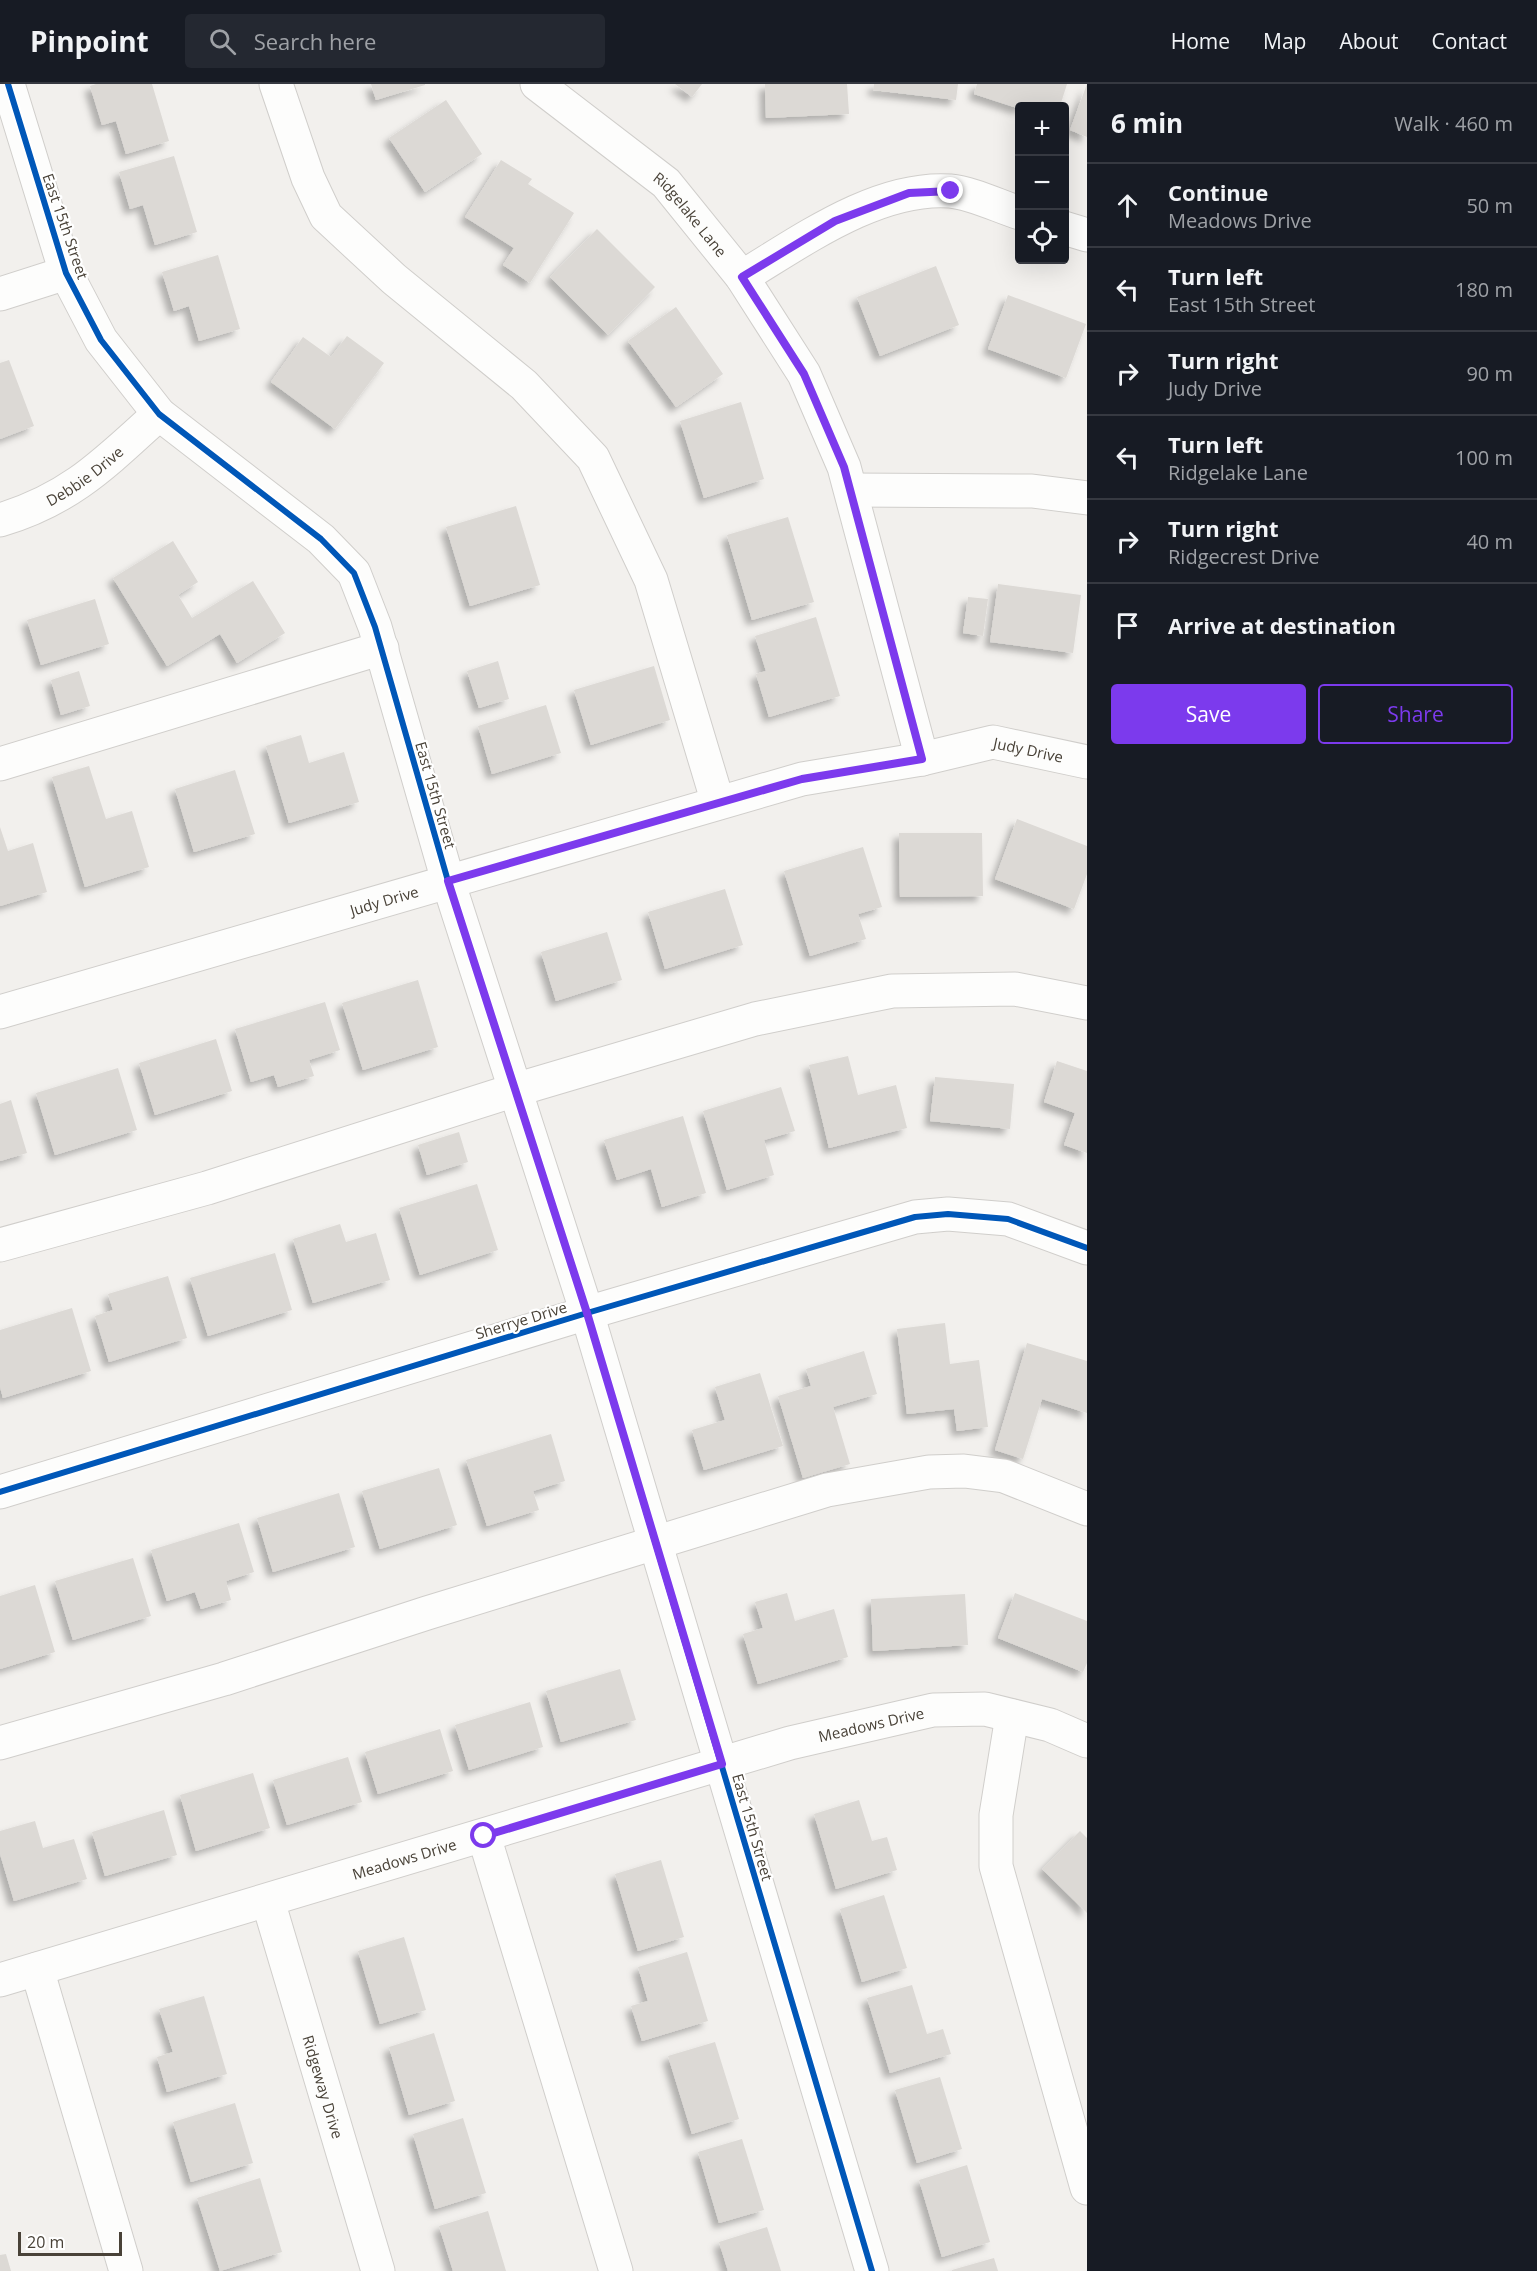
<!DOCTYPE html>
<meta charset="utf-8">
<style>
:root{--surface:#171b24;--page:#242831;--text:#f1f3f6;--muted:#9ea1a6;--line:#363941;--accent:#7c3aed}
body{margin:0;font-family:"Open Sans",sans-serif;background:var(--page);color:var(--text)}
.controls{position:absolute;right:18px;top:18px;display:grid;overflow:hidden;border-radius:6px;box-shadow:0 6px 24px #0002}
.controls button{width:54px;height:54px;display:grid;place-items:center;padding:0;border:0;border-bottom:2px solid var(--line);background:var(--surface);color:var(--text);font:30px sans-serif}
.scale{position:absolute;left:18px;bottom:15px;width:104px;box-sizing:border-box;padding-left:6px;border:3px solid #494238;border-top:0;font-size:16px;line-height:21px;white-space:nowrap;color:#494238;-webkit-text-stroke:4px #fff;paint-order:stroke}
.stop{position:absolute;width:18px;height:18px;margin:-14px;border:4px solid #7c3aed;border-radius:50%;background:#fff}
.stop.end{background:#7c3aed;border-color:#fff;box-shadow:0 2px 6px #0008}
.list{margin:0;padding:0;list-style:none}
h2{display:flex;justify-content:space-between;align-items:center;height:78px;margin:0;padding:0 24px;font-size:26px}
h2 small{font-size:20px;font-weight:400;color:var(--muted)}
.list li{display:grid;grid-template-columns:39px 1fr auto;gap:18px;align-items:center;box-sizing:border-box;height:84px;padding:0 24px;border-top:2px solid var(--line)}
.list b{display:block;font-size:22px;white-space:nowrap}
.list p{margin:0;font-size:20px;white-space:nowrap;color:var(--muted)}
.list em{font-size:20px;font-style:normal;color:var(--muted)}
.actions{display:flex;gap:12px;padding:18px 24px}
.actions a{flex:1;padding:14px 0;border:2px solid var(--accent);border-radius:6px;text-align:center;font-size:21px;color:var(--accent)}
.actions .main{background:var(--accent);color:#fff}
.icon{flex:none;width:33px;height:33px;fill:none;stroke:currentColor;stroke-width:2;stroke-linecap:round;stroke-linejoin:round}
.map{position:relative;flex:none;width:1087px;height:2187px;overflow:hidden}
header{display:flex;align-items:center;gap:36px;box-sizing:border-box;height:84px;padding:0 30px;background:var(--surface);border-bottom:2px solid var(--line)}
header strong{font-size:28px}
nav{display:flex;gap:33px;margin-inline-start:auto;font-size:21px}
.search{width:420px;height:54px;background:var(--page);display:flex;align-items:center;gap:15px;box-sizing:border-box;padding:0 21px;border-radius:6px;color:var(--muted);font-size:22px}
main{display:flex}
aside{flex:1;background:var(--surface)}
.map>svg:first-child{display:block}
</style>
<header>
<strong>Pinpoint</strong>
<div class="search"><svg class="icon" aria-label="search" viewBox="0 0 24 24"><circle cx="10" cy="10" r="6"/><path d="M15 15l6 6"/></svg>Search here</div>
<nav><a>Home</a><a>Map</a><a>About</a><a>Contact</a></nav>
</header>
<main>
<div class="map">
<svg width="1087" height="2187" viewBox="0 0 1087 2187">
<defs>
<filter id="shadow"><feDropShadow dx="-5.5" dy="5.5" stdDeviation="3" flood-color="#0004"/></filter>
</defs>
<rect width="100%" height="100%" fill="#f2f0ed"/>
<!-- building -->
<path fill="#dcd9d5" filter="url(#shadow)" d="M 96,0 L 152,0 L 169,57 L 126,70 L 116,37 L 102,41 L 90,2 Z
M 371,0 L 425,0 L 425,1 L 376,16 Z
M 675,0 L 702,0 L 692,13 Z
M 765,0 L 847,0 L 849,30 L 766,34 Z
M 874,0 L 958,0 L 956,16 L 873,6 Z
M 977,0 L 1067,0 L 1060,22 L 1020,22 L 1020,25 L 974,10 Z
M 1087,0 L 1087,53 L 1070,46 Z
M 446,16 L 482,70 L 425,108 L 389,54 Z
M 174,72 L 197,148 L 155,161 L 143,121 L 130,125 L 119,88 Z
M 501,76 L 532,95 L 528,100 L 574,129 L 530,199 L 503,181 L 514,164 L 465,133 Z
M 597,145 L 655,203 L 608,251 L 550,193 Z
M 218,171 L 240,245 L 199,257 L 189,222 L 174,227 L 162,188 Z
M 936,182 L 959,241 L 880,272 L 857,213 Z
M 1008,211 L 1086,240 L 1066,294 L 988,265 Z
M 676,223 L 723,290 L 676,323 L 628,257 Z
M 347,252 L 384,279 L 335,345 L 271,298 L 303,253 L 331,273 Z
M 9,276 L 34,342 L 0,355 L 0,279 Z
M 741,318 L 764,395 L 704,414 L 680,337 Z
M 516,422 L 540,501 L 470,522 L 446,443 Z
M 788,433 L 814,518 L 752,536 L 727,451 Z
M 173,457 L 198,498 L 178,511 L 192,534 L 253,497 L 285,549 L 237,579 L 220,550 L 167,582 L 113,494 Z
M 998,500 L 1081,511 L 1073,569 L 990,558 Z
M 968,513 L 988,515 L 983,552 L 963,549 Z
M 95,515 L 109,560 L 41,581 L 27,536 Z
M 816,533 L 840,612 L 769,633 L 756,590 L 766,587 L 755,552 Z
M 498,577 L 509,615 L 479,624 L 467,587 Z
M 654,582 L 670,636 L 591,661 L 574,606 Z
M 79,587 L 90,622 L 61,631 L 51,596 Z
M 546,621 L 561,669 L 492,690 L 478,642 Z
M 301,651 L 309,679 L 344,668 L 359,718 L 289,739 L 266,662 Z
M 89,682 L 106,735 L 132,727 L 149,783 L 85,803 L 52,693 Z
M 235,686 L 255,750 L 194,768 L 175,705 Z
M 1017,735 L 1087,762 L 1087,790 L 1074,825 L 995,795 Z
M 0,743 L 8,767 L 33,759 L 47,808 L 0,822 Z
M 899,749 L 982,749 L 983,812 L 900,813 Z
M 863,763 L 882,823 L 858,830 L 866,855 L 810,872 L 784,787 Z
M 725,805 L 743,861 L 665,885 L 648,828 Z
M 607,848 L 622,896 L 556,917 L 541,868 Z
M 418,896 L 438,963 L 363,986 L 342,919 Z
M 325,918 L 340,966 L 309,976 L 314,992 L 278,1003 L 274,991 L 251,998 L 235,945 Z
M 216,955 L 232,1007 L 155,1031 L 139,979 Z
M 848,972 L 858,1011 L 896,1001 L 907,1044 L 829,1064 L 809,981 Z
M 1057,977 L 1087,987 L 1087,1069 L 1064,1061 L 1075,1029 L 1044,1018 Z
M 118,984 L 137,1046 L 55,1071 L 36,1009 Z
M 935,993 L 1014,1000 L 1010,1045 L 930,1037 Z
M 781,1003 L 795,1047 L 764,1056 L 774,1091 L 727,1106 L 703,1027 Z
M 11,1016 L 27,1069 L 0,1077 L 0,1020 Z
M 683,1032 L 706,1109 L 662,1123 L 651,1085 L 617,1096 L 604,1056 Z
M 459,1048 L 468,1078 L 427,1091 L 418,1061 Z
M 477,1100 L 498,1166 L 420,1191 L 399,1124 Z
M 340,1140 L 346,1158 L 376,1149 L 390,1196 L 313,1219 L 293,1155 Z
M 275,1169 L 292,1226 L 208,1252 L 190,1194 Z
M 168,1192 L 187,1254 L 109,1278 L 95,1232 L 113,1226 L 108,1210 Z
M 72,1224 L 91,1287 L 3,1314 L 0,1303 L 0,1246 Z
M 945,1239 L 950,1280 L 979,1276 L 988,1343 L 957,1347 L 954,1325 L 907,1330 L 897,1245 Z
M 1027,1259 L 1087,1277 L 1087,1329 L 1042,1315 L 1023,1375 L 995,1366 Z
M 864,1267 L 877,1310 L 833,1323 L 850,1380 L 803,1394 L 778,1312 L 811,1302 L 806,1285 Z
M 760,1289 L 783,1362 L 704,1386 L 692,1346 L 725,1336 L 715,1303 Z
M 551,1350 L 565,1397 L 533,1407 L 539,1426 L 487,1442 L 466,1376 Z
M 439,1384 L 457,1441 L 380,1465 L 362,1407 Z
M 339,1409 L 355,1463 L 273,1488 L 257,1434 Z
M 239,1439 L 254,1488 L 226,1497 L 231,1516 L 201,1525 L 195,1508 L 167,1517 L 151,1466 Z
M 133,1474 L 151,1532 L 73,1556 L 55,1497 Z
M 35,1501 L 55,1568 L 0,1585 L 0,1512 Z
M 787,1509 L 795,1537 L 834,1525 L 848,1573 L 758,1600 L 743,1550 L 763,1544 L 755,1518 Z
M 1015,1509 L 1087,1537 L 1087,1579 L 1083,1588 L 998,1554 Z
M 965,1510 L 968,1561 L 873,1567 L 871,1515 Z
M 620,1585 L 636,1636 L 561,1658 L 546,1607 Z
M 530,1618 L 543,1663 L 469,1686 L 455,1641 Z
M 440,1645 L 453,1687 L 378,1710 L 365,1668 Z
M 348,1673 L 362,1718 L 287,1741 L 273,1696 Z
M 253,1689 L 270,1744 L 196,1767 L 180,1711 Z
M 859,1716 L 872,1757 L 887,1753 L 897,1786 L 836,1805 L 814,1730 Z
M 164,1726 L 177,1771 L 105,1792 L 92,1748 Z
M 35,1737 L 43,1764 L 74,1755 L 87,1795 L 14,1817 L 0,1770 L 0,1747 Z
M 1080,1747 L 1087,1754 L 1087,1829 L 1042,1785 Z
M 661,1776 L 684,1853 L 638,1867 L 615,1790 Z
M 884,1811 L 907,1884 L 862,1898 L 840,1825 Z
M 404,1853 L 426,1926 L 380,1940 L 358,1867 Z
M 687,1868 L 708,1937 L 642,1957 L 631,1922 L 648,1917 L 638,1883 Z
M 912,1901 L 927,1950 L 943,1945 L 951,1970 L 890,1989 L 867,1914 Z
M 204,1912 L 227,1990 L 167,2008 L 157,1973 L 173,1968 L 159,1925 Z
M 434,1949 L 455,2017 L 409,2031 L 389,1963 Z
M 715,1958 L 739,2035 L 692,2050 L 668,1972 Z
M 940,1993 L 962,2065 L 917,2079 L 895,2006 Z
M 235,2019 L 253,2079 L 191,2098 L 173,2038 Z
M 463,2034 L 486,2109 L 435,2125 L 413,2050 Z
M 742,2055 L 764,2126 L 719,2139 L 698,2068 Z
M 967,2081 L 990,2158 L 942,2173 L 919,2096 Z
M 260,2094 L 282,2168 L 220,2187 L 197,2114 Z
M 488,2127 L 506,2187 L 453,2187 L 439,2142 Z
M 767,2143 L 781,2187 L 728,2187 L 719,2158 Z
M 6,2170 L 11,2187 L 0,2187 L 0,2171 Z
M 994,2174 L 998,2187 L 952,2187 L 952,2186 Z"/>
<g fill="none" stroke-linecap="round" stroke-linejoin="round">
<!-- minor casing -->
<g stroke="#d0cecb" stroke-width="35">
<g id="minor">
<path d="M 8,0 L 66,189 L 101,256 L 159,330 L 321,455 L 354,489 L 375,543 L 448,797 L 587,1229 L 872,2187"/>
<path d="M 276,0 L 308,94 L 326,132 L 394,195 L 524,301 L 593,374 L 651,496 L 718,719"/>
<path id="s1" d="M 537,0 L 666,99 L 742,193 L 804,290 L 844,383 L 922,675"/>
<path d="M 1064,144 L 1087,151"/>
<path d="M 742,193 C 802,157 877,102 950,107 C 972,109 998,122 1020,129"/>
<path d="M 0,210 L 66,189"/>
<path d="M 851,406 L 1032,407 L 1087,414"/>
<path id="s2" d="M 0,436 C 71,415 106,378 159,330"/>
<path d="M 0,680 L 382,564"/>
<path id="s3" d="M 0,928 L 802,695 L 922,675 L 993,658 L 1087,678"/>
<path d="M 0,1161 L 207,1104 L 515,1006 L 755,935 L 892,907 L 1015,905 L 1087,919"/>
<path d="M 0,1408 L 587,1229 L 915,1133 L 948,1130 L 1008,1135 L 1087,1164"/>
<path d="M 1012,1632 L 996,1731 L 996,1782 L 1087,2104"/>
<path d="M 0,1659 L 224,1595 L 427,1529 L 827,1406 L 929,1388 L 964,1387 L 1004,1392 L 1087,1425"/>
<path d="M 484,1752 L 616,2187"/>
<path id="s4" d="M 268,1817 L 378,2187"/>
<path d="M 37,1885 L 126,2187"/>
<path id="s5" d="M 0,1896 L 790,1659 L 933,1626 L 985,1625 L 1050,1641 L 1087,1657"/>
</g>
</g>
<!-- minor -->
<use href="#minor" stroke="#fdfdfc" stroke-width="33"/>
<!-- cycleway casing -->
<g stroke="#fff" stroke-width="10">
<path id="cycleway" d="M 8,0 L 66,189 L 101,256 L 159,330 L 321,455 L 354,489 L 375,543 L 448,797 L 587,1229 L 872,2187
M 0,1408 L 587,1229 L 915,1133 L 948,1130 L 1008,1135 L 1087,1164"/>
</g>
<!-- cycleway -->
<use href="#cycleway" stroke="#0057b8" stroke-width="6"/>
</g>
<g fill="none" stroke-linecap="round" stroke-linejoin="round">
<!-- route -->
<path stroke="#7c3aed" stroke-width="8" d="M 484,1752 L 722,1680 L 587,1229 L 448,797 L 802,695 L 922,675 L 844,383 L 804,290 L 742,193 L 835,137 L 909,109 L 951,107"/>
</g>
<g text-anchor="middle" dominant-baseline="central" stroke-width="4.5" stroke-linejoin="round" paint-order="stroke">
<!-- street labels -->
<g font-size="15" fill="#494238" stroke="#fff">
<text stroke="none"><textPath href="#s1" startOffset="202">Ridgelake Lane</textPath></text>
<text transform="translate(66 142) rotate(71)">East 15th Street</text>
<text stroke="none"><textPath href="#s2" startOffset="96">Debbie Drive</textPath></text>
<text stroke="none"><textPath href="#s3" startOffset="1066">Judy Drive</textPath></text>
<text transform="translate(436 711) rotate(74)">East 15th Street</text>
<text stroke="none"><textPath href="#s3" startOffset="400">Judy Drive</textPath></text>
<text transform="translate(521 1236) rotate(-17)">Sherrye Drive</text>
<text stroke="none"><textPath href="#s5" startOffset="908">Meadows Drive</textPath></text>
<text transform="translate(753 1743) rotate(74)">East 15th Street</text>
<text stroke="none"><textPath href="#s5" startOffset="422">Meadows Drive</textPath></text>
<text stroke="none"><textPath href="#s4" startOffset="194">Ridgeway Drive</textPath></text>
</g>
</g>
</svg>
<div class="controls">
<button>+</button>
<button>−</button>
<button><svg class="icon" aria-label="locate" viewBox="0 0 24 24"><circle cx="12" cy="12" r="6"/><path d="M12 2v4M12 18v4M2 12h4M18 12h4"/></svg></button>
</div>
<div class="scale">20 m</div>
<div class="stop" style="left:484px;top:1752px"></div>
<div class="stop end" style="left:951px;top:107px"></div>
</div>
<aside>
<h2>6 min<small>Walk · 460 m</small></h2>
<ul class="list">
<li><svg class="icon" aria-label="ahead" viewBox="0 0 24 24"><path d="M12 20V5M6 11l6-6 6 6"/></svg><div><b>Continue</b><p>Meadows Drive</p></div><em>50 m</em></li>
<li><svg class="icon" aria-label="left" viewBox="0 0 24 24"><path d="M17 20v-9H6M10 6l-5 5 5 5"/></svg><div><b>Turn left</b><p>East 15th Street</p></div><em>180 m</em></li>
<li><svg class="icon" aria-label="right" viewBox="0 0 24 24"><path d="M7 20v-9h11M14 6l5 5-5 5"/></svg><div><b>Turn right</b><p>Judy Drive</p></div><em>90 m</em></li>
<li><svg class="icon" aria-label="left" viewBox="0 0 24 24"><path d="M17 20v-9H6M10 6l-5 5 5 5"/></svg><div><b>Turn left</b><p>Ridgelake Lane</p></div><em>100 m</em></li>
<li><svg class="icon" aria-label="right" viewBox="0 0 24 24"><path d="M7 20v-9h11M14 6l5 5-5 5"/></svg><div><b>Turn right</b><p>Ridgecrest Drive</p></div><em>40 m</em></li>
<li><svg class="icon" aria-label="arrive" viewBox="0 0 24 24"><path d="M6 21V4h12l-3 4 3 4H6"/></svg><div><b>Arrive at destination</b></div></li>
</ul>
<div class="actions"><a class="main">Save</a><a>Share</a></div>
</aside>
</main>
